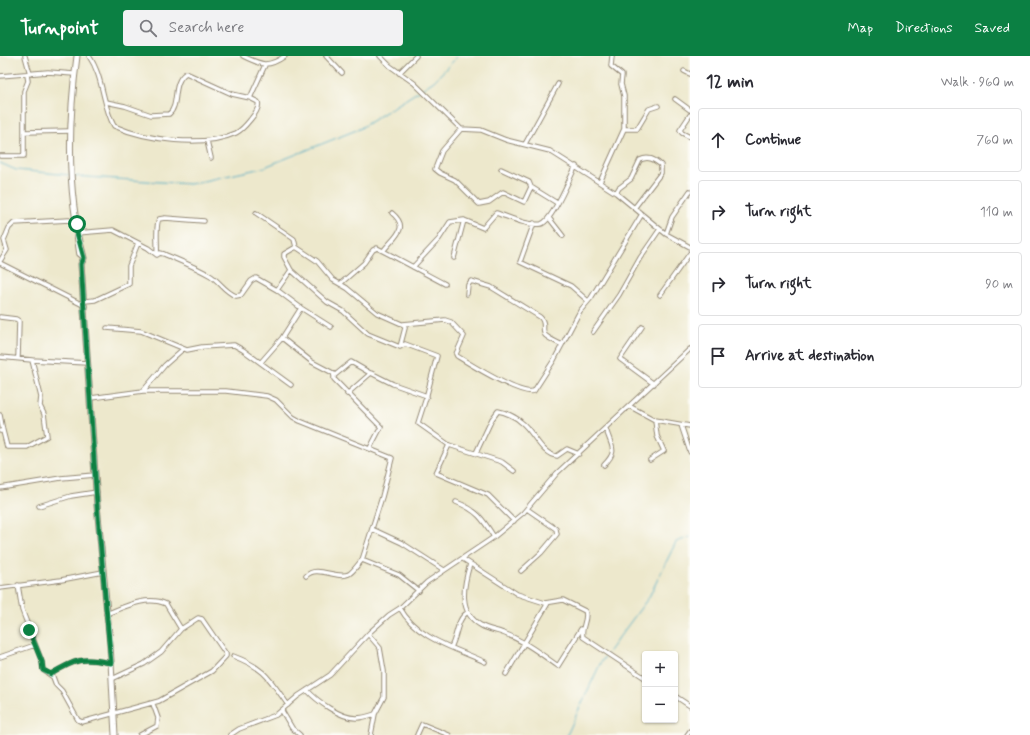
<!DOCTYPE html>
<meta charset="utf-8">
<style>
:root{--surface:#fff;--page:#f2f2f3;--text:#2b2b33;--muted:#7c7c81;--line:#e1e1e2;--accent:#0b8043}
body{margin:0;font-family:Mynerve,sans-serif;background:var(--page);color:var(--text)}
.controls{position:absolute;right:12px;bottom:12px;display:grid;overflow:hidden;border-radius:4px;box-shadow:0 1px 3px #0004}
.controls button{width:36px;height:36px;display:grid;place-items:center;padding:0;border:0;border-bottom:1px solid var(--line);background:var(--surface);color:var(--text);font:20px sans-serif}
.stop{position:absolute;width:12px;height:12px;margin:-9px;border:3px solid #0b8043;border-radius:50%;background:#fff}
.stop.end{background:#0b8043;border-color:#fff;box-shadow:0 1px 4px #0008}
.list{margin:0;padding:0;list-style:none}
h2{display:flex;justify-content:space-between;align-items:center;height:52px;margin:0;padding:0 16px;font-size:17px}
h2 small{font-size:13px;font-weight:400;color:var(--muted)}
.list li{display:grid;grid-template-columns:26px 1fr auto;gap:12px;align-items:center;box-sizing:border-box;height:64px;margin:0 8px 8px;padding:0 8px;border:1px solid var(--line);border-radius:4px}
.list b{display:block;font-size:15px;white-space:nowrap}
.list em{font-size:13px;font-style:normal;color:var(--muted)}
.icon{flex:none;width:22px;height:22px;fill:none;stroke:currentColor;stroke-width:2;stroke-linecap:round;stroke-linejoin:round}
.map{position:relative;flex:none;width:690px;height:679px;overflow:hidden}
header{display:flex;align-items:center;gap:24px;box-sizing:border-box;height:56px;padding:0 20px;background:var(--accent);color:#fff}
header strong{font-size:19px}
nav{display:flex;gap:22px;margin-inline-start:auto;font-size:14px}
.search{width:280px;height:36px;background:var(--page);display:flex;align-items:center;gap:10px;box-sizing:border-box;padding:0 14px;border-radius:4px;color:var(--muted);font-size:15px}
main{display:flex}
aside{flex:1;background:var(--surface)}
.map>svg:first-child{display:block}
</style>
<header>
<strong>Turnpoint</strong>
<div class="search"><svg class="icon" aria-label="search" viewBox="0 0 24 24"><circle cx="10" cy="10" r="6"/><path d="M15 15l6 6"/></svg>Search here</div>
<nav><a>Map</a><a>Directions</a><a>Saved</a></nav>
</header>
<main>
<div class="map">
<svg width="690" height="679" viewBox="0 0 690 679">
<rect width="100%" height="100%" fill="#fdfcf7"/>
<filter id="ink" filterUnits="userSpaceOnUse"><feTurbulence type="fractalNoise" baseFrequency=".025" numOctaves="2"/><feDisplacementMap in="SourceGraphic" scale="8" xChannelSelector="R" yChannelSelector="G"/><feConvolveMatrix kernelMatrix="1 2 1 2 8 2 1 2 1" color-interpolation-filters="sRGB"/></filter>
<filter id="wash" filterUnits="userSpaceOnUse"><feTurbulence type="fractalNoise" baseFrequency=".012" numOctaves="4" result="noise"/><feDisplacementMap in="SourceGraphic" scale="16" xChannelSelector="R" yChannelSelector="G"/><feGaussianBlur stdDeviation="0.9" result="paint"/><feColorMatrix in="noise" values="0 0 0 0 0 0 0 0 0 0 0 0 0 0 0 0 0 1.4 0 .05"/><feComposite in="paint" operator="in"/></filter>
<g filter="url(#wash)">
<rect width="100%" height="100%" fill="#ede8cc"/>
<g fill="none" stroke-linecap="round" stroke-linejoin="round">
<!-- stream -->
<path stroke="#44a8c4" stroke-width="1" d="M 422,33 L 434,25 L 458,0
M 0,107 L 16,114 L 70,119
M 73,120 L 190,128 L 262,112 L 359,73 L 419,35
M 609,595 L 649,541 L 676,486 L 690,481
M 567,679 L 601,606 L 607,598"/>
</g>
</g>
<g filter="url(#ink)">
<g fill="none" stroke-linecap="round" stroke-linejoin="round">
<!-- street casing -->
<g stroke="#948975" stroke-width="5.5">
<path id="street" d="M 25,0 L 30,18
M 89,0 C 104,22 102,49 114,70 C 146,84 203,92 236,77 C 242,74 246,69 250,64 C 254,59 260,52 258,46 L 250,42
M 243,0 C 261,9 268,12 285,0
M 326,0 L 342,17
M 380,0 L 390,10 L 414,27 L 461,73 L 481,74 L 506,84 L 550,95 L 616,137 L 666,178 L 690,191
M 684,15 L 690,18
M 399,17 L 416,0
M 0,20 L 48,16 L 74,18
M 675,43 L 690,54
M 106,46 L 125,50 L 151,59 L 169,58 C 180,49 171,27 186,17 L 232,38 L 250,42 L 265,9
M 690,59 L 680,74 L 682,77 L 690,81
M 461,73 L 442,95 L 435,113 L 440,117 L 455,124 L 479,148 L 489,146 L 503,136 L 524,146 L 531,131 L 557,147
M 624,73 L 637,73 L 649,53 L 658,50
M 25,76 L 70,75
M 207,85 L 211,102
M 525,88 L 558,28
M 0,100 L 24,100 L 24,35 L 28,25 L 27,19
M 501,113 L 529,126 L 531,131
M 600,126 L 624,73 L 624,40 L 621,28 L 622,19 L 611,10 L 612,0
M 616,137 L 619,132 L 631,123 L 640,104 C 648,100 654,103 661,109 L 661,117 L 635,151
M 256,157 L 294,183 L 296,191
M 549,162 L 563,180
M 534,167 L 520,206 L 571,230 L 588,245
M 76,177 L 79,198 L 84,202
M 77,177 L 113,174 L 148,192 L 157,199 L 160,197 L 164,198 C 180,205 196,211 211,220 C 220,226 225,236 236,240 L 241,239 L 251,225 L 256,222 L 277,234 L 301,252 L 282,282 L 261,306
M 666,178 L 672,161 L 690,135
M 384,194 C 395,180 410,172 392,157
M 157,199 C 158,190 155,169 159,163 L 165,162 L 204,165
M 454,202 L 464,164
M 0,205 L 7,194 L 4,184 L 9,172 L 14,167 L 69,164 L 73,166 L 75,171
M 0,207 L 85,250
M 413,211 L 439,183 L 450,166 L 464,164 L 483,172 L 496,157 C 509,161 527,170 541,168 C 552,166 570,121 576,110
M 340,228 L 364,207 L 373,194 L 377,192 C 399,203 422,216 445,228
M 277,234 L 291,214
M 467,238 L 468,229 L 471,225 L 491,231 L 540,261 C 547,267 541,273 545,279 C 549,283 557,286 562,289
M 660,239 L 690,197
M 85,245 L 95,244 L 129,228 L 129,210 L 138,187
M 301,252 L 331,271
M 0,261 L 16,263 L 19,265 L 18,302
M 403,268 L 445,264 L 451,266 L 464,280 L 456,298 L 457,300 C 470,308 521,340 534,335 L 554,304 L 580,255 L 591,242 L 642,158
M 642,271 L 620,303 L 654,328
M 107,272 L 141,275 L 187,294 L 202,291 L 234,289 L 243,294 L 291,329
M 593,276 L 619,239 L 640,202 L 660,173
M 282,282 L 312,306 L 333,317 L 334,320
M 400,291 L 405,272 L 404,269 L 377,257 L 347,232 L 333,224 L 317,205 L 296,191 L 284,198 L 284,201 L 291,214 L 327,246 L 343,255 L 368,278 L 400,291 L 405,288 L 437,300 L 426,342 L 418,367 L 449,389
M 0,301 L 32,304 L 87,307
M 370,317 L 351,306 L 334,320 L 334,323 L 381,371 L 370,392
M 143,335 L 226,335 L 267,340 L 276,344 L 293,361 L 300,365 L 392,402 L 382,441 L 362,504
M 347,338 L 371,317 L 393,328 L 427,340
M 91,342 L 143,335 L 165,309 L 183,293
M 629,350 L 655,364 L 690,370
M 0,359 L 3,375
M 681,369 L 690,396
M 0,375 L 3,375 L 7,391 L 27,391 L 47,380 L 44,358 L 40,350 L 41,341 L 32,304
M 476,397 L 492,363 L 498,355 C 505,356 516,361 521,366 C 533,374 541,399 557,400 L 567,393 L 579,398
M 650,404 L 664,395 L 657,380 L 655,364
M 604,409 C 619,394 611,391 606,373
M 0,432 L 61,422 L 95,419
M 456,446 C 477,454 483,463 494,481
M 39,450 L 71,440 L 97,436
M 514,465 L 488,439 L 436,417 L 449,389 L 502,406 L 514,415
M 372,473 L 402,487 L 444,514
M 463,503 L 517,538 L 545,547 L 563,544 L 585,555 C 589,563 580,572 583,581 L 645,622
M 470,508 C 463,531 458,557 482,570 C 489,574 496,574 503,577 C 523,584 541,598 558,610 L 581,573
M 521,515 L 541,497 L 557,478 L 556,473 L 527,453
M 306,520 C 317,508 336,524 349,518 C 354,515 358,508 362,504 L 399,519 L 419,535
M 18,529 L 22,554 L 42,606 L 43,614 L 53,621 L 56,629 L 62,635 L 78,664 L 82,666 L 159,645 L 212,615 L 226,600 L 226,598 L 202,563 L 198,562 L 181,573
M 0,532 L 61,524 L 103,516
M 400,552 C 417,583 455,592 485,606
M 106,558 C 124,551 147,539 166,548 L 181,573 L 161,596 L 144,608 L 112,623
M 451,591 C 457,581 457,562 467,557
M 233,600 C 265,612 269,622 288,649
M 0,601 L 35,589
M 51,618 C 76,603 82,601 111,607
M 506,618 L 548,547
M 307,634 C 317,645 340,662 356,662 C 361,662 369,660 375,658 L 384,641 L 384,615 L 380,592 L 368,578
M 675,640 L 690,650
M 282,655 L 292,672 L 300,679
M 140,679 L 157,670 L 158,662 L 153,648
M 230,679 L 239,673 L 276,659 L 298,640 L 330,619 L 370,576 L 389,559 L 400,552 L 427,526 L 494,481 L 523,457 L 557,417 L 690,293
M 371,679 L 375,658
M 417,679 L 422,668 L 449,679
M 687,679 L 690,675"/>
</g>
<!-- secondary casing -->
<g stroke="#948975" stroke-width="7">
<path id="secondary" d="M 77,0 C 68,67 66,137 84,202 L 81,208 L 97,449 L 110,588 L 115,679"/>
</g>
<!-- street -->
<use href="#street" stroke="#fff" stroke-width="3.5"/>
<!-- secondary -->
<use href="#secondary" stroke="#fff" stroke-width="5"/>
</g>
</g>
<g fill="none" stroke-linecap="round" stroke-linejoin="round" filter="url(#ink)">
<!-- route -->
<path stroke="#0b8043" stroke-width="5" d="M 29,574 L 42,606 L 43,614 L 51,618 C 76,603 82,601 111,607 L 97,449 L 81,208 L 84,202 L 77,177 L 77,168"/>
</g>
</svg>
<div class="controls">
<button>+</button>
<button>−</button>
</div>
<div class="stop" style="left:77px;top:168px"></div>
<div class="stop end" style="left:29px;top:574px"></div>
</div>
<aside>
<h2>12 min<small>Walk · 960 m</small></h2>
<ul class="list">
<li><svg class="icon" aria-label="ahead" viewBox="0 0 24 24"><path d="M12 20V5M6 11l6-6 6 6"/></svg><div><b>Continue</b></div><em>760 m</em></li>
<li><svg class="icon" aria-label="right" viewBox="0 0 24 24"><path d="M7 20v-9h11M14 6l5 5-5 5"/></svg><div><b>Turn right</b></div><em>110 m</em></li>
<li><svg class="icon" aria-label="right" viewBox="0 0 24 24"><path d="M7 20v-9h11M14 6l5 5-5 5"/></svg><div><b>Turn right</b></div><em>90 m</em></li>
<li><svg class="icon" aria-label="arrive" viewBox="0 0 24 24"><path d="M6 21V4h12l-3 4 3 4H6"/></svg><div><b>Arrive at destination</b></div></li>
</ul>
</aside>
</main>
